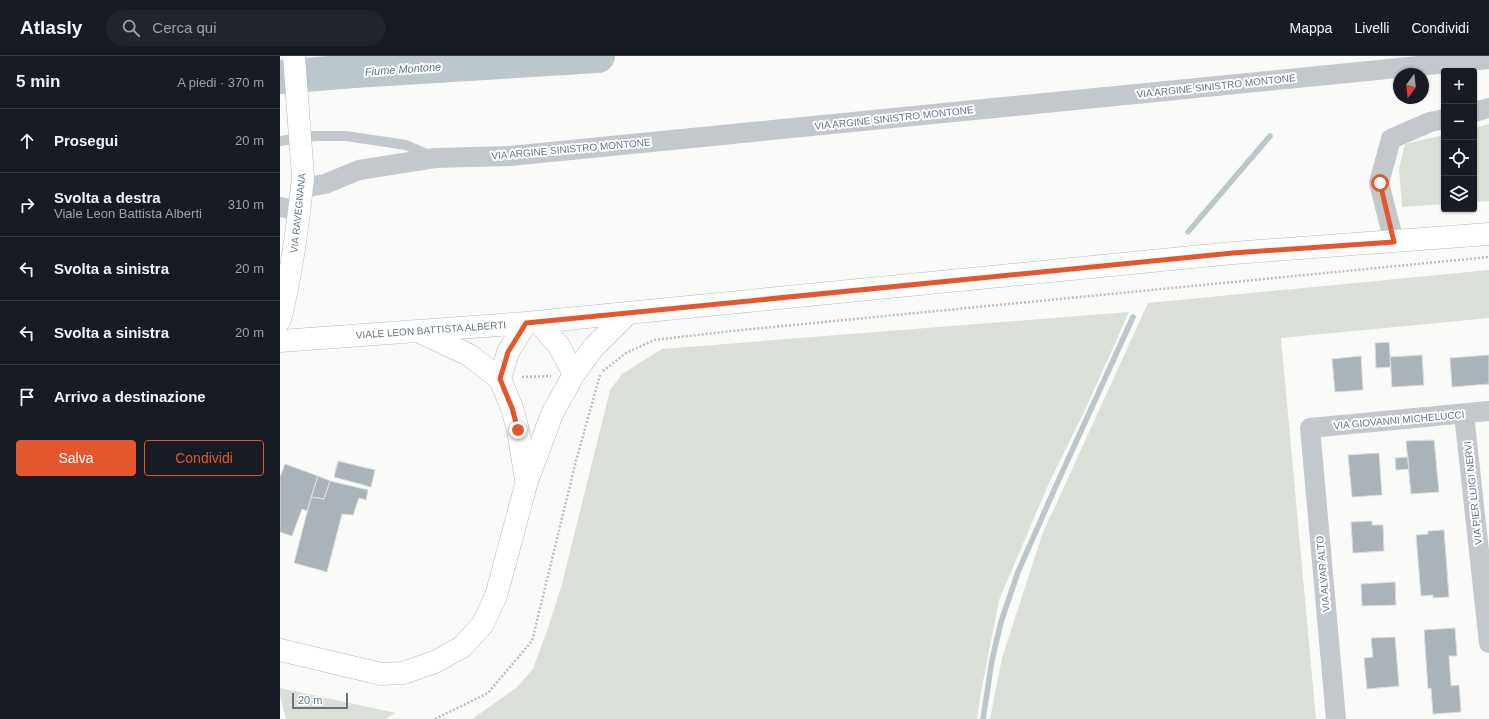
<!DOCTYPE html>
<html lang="it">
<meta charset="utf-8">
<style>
:root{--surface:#171b24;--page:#20242c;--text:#f1f3f6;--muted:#9ea1a6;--line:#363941;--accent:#e4572e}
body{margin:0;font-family:Helvetica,sans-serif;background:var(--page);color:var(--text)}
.controls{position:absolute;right:12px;top:12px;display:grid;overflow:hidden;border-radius:4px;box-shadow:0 1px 3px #0004}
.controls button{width:36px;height:36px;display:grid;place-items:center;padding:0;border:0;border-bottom:1px solid var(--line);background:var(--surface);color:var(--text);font:20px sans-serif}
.compass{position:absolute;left:1113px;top:12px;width:36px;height:36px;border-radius:50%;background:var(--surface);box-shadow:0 1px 3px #0004;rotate:195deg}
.scale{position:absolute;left:12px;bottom:10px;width:56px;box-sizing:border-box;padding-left:4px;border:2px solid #657683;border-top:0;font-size:11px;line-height:14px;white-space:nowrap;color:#657683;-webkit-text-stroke:3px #fff;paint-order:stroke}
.stop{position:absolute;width:12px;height:12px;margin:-9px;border:3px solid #e4572e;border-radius:50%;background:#fff}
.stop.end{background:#e4572e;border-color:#fff;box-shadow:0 1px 4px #0008}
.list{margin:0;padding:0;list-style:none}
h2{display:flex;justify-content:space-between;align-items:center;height:52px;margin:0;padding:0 16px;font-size:17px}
h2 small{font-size:13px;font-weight:400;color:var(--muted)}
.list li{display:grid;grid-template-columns:26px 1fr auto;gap:12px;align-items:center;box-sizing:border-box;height:64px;padding:0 16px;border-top:1px solid var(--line)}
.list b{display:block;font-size:15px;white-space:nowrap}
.list p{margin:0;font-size:13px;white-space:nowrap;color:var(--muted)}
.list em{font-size:13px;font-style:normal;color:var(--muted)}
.actions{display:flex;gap:8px;padding:12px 16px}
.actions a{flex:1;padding:9px 0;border:1px solid var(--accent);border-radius:4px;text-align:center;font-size:14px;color:var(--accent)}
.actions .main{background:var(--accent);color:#fff}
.icon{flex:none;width:22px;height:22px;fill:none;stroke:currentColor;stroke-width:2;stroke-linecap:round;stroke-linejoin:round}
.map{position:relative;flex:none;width:1209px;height:663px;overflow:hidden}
header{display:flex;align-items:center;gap:24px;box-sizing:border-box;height:56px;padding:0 20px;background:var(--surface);border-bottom:1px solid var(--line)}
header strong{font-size:19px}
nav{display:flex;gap:22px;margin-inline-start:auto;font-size:14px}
.search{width:280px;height:36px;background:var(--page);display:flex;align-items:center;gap:10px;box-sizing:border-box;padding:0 14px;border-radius:22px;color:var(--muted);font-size:15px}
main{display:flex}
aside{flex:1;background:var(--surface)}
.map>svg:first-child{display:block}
</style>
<header>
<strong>Atlasly</strong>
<div class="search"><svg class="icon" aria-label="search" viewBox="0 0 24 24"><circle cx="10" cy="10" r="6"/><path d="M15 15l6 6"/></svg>Cerca qui</div>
<nav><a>Mappa</a><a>Livelli</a><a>Condividi</a></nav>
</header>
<main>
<aside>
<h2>5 min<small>A piedi · 370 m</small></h2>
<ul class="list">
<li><svg class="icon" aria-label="ahead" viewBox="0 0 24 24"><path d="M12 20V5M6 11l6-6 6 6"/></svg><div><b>Prosegui</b></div><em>20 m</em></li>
<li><svg class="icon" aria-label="right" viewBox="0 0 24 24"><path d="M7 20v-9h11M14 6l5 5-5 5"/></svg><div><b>Svolta a destra</b><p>Viale Leon Battista Alberti</p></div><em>310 m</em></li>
<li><svg class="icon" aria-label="left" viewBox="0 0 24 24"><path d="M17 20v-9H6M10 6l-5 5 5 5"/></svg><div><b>Svolta a sinistra</b></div><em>20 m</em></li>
<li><svg class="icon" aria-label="left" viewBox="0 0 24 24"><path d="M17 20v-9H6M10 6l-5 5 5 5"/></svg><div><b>Svolta a sinistra</b></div><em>20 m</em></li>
<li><svg class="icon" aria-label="arrive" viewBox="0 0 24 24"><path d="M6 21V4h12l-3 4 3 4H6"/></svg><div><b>Arrivo a destinazione</b></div></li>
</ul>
<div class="actions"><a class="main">Salva</a><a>Condividi</a></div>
</aside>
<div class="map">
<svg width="1209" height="663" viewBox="0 0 1209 663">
<rect width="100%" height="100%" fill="#fafaf8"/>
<!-- green -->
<path fill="#dadfd7" d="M 1209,68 L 1209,145 L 1194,146 L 1194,72 Z
M 1164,79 L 1164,148 L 1122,151 L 1119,113 L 1125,88 Z
M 1209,214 L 1209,262 L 1001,282 L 1036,663 L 710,663 L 722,602 L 762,479 L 868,247 Z
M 849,256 L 805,354 L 769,427 L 719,544 L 700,641 L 697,663 L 192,663 L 236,632 L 253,613 L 268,572 L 282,528 L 330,334 L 342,318 L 382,293 Z
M 0,632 L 116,657 L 105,663 L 6,663 L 0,640 Z"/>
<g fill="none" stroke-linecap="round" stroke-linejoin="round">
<!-- stream -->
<path stroke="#bbc7cb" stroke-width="5.5" d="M 908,176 L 990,80
M 703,663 L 712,604 L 721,566 L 738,516 L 775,432 L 853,261"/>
<!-- river -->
<path stroke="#bbc7cb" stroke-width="34" d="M 0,21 L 74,15 L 318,0"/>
</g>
<!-- building -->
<path fill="#aab3b9" stroke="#dcdcda" d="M 1109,286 L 1111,311 L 1096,312 L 1095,287 Z
M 1142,299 L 1144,329 L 1112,331 L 1110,301 Z
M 1209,299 L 1209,328 L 1172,331 L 1170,302 Z
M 1081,300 L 1083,334 L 1055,336 L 1052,303 Z
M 1154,384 L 1159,436 L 1131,438 L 1126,385 Z
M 1099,397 L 1102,439 L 1072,441 L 1068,399 Z
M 1128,401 L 1129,413 L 1116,414 L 1115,402 Z
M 58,405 L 95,414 L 91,431 L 54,421 Z
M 5,408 L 38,420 L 27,455 L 22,453 L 12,480 L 0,476 L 0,421 Z
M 38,420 L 50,425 L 44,443 L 31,441 Z
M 50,425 L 88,434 L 86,444 L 79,442 L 73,459 L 62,458 L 47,516 L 14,507 L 31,441 L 44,443 Z
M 1092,465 L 1092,469 L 1103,469 L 1104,495 L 1073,497 L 1071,466 Z
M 1164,474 L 1169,541 L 1153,542 L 1153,539 L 1141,540 L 1136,479 L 1148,478 L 1148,475 Z
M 1115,526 L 1116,549 L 1082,550 L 1081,528 Z
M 1175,572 L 1177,600 L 1169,600 L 1171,630 L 1179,629 L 1181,656 L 1153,658 L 1151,632 L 1148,633 L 1144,574 Z
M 1115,581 L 1119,630 L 1087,633 L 1084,602 L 1093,601 L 1091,582 Z"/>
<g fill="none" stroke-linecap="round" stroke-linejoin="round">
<!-- secondary casing -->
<g stroke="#b3babf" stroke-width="23">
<path id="secondary" d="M 0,264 C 12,217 18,169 23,121
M 258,266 L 279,290 L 294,318
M 140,276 L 189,299 L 220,323 L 232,352 L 238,374 L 246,424
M 0,285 L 246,267 L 953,197 L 1209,178
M 220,323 L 228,296 L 246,267
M 0,594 L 101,618 L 123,617 L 155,606 L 182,591 L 203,568 L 216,540 L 247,425 L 272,358 L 294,318 L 313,292 L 347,258"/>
</g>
<!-- path -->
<path stroke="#bbbfc2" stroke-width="2.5" stroke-dasharray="2 2" stroke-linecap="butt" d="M 323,315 L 346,297 L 374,284 L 452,275 L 1209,201
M 242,321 L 271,320
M 155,663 L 208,637 L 252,585 L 296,405 L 320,319"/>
<!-- lane -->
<path stroke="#c3c8cc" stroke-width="10" d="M 0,85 L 35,80 L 66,80 L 126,89 L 151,100"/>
<!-- street -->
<path stroke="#c3c8cc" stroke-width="20" d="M 1194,56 L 1209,52
M 22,132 L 45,128 L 79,114 L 155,102 L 230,100 L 1209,3
M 0,151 L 10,153 L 20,152
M 1114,186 L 1099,127 L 1111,83 L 1150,66 L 1164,63
M 1184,358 L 1209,587
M 1056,663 L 1030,372 L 1209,355"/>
<!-- secondary -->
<use href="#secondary" stroke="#fff" stroke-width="22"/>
<!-- secondary-bridge casing -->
<g stroke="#b3babf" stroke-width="23" stroke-linecap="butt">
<path id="secondary-bridge" d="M 14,0 L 23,121"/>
</g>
<!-- secondary-bridge -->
<use href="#secondary-bridge" stroke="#fff" stroke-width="22"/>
</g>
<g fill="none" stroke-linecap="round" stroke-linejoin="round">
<!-- route -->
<path stroke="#e4572e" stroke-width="5" d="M 238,374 L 232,352 L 220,323 L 228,296 L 246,267 L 953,197 L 1114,186 L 1100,127"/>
</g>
<g text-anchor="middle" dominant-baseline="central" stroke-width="4" stroke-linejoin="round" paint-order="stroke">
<!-- street labels -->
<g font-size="10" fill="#657683" stroke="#fff">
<text transform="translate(936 30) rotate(-6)">VIA ARGINE SINISTRO MONTONE</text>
<text transform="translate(614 62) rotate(-6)">VIA ARGINE SINISTRO MONTONE</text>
<text transform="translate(291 93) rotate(-5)">VIA ARGINE SINISTRO MONTONE</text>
<text transform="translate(18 157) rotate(-84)">VIA RAVEGNANA</text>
<text transform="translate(151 274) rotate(-4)">VIALE LEON BATTISTA ALBERTI</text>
<text transform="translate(1119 364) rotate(-5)">VIA GIOVANNI MICHELUCCI</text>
<text transform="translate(1193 437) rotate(-96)">VIA PIER LUIGI NERVI</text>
<text transform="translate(1043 518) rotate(-95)">VIA ALVAR ALTO</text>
</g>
<!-- water labels -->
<g font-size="11" font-style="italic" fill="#60757c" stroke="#fff">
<text transform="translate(123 13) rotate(-4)">Fiume Montone</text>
</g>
</g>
</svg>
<div class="controls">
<button>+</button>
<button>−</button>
<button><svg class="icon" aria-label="locate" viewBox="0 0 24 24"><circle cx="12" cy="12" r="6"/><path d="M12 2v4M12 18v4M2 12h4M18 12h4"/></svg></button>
<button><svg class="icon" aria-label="layers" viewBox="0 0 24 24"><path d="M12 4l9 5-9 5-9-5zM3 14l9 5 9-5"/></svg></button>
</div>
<svg class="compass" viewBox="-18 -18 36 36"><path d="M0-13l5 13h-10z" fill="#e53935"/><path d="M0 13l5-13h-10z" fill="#9ea1a6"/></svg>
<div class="scale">20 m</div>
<div class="stop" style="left:1100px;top:127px"></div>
<div class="stop end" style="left:238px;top:374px"></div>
</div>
</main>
